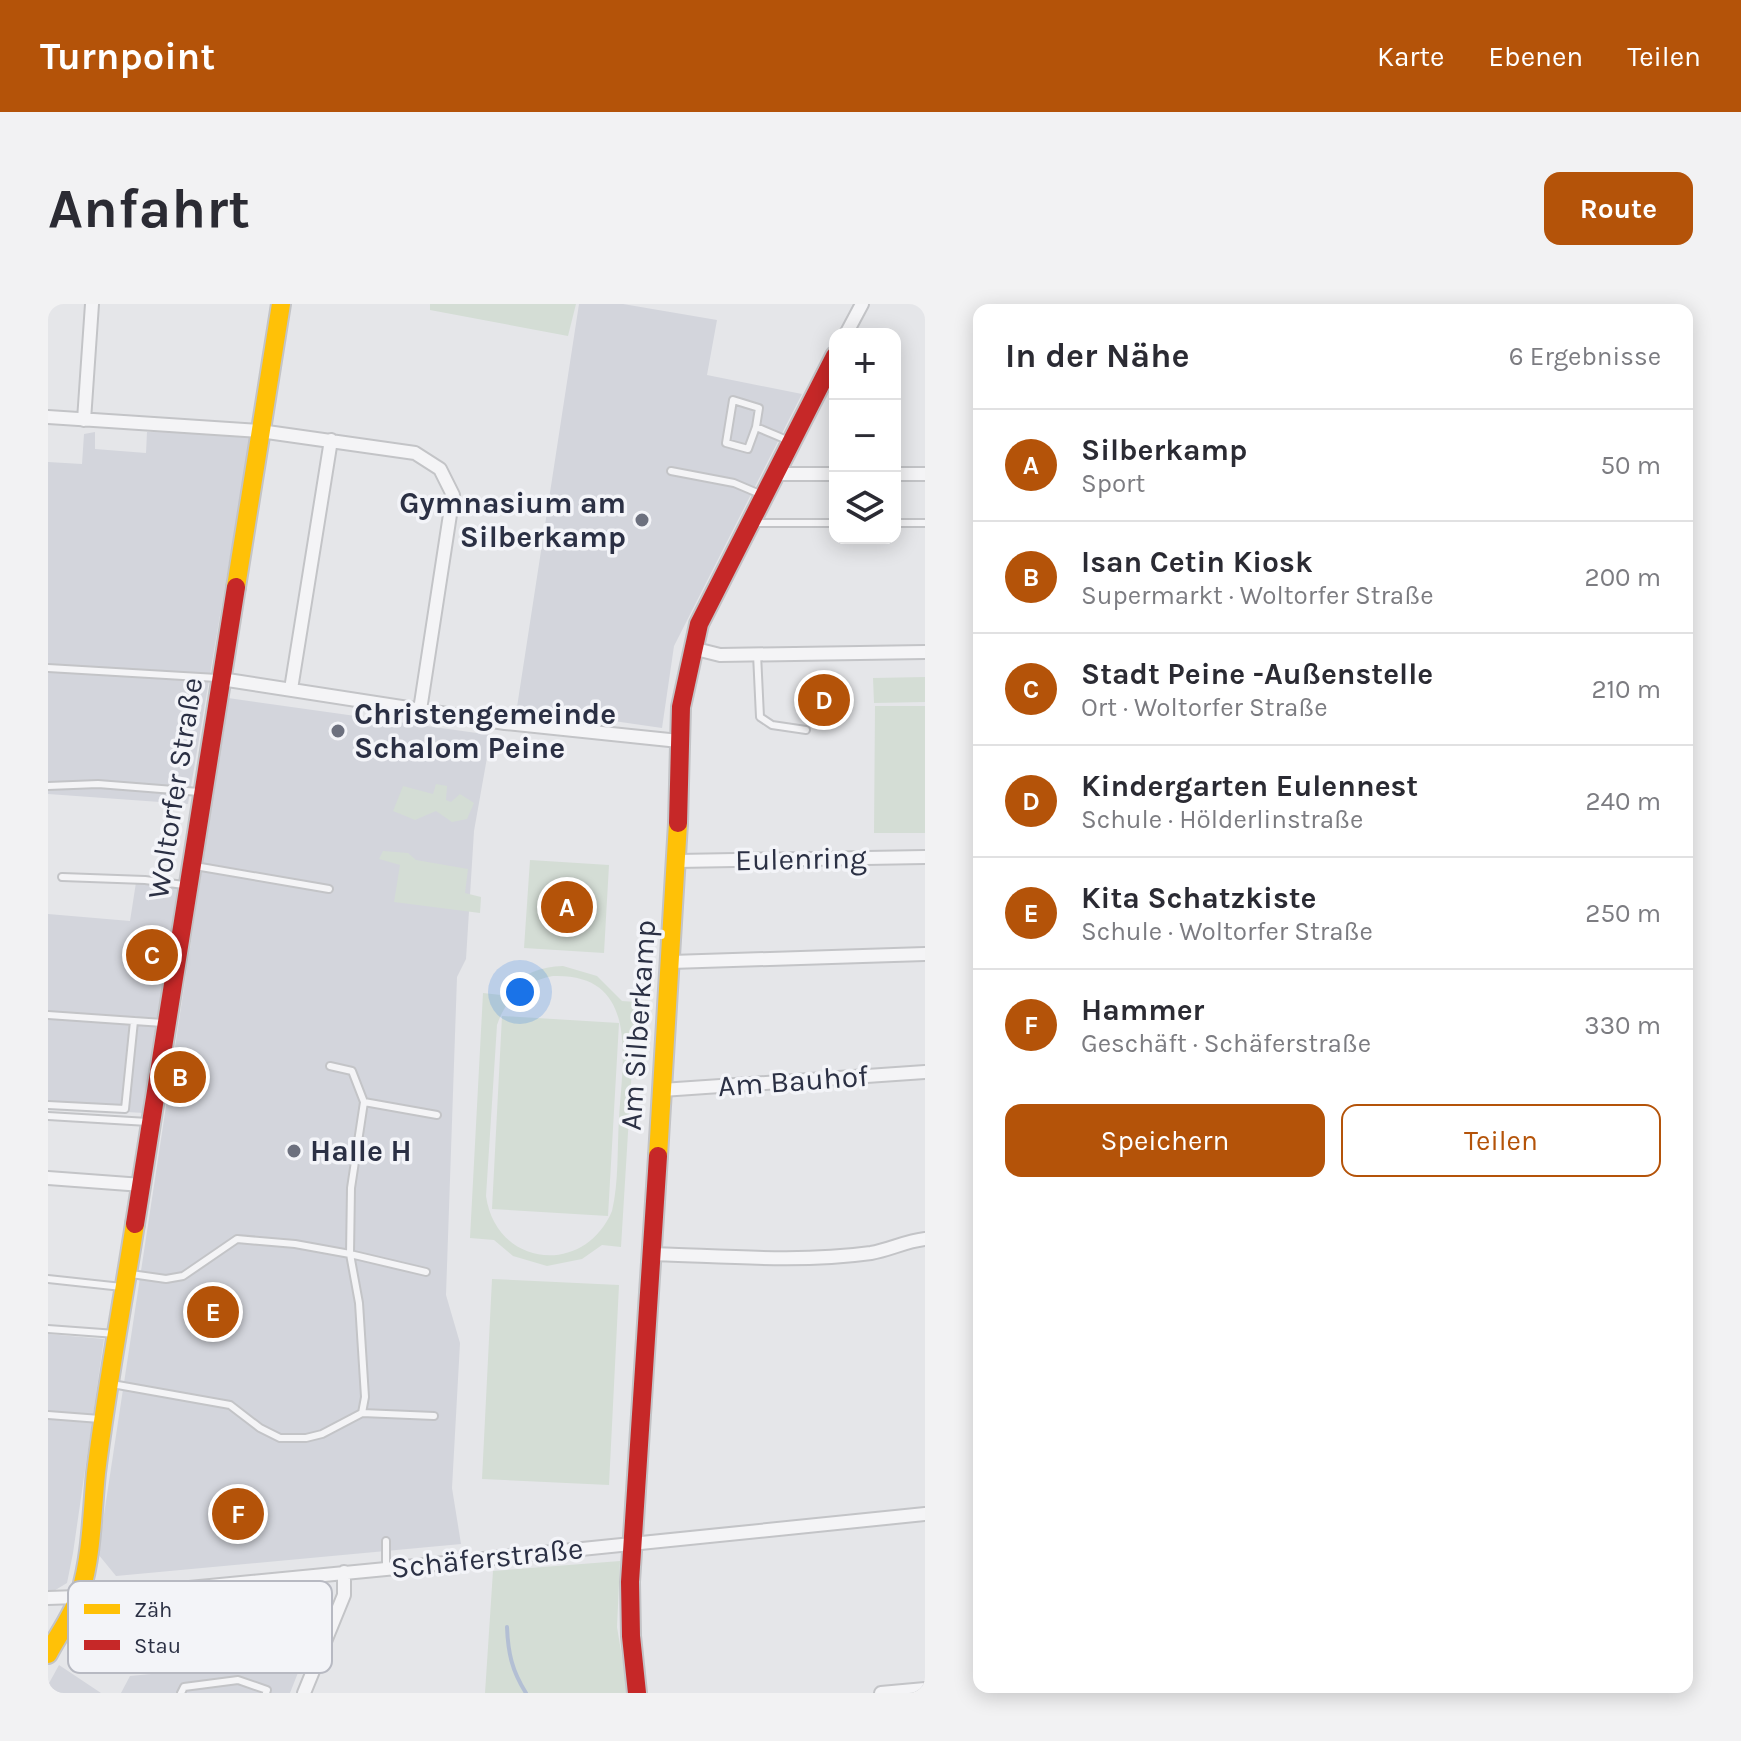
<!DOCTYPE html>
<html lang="de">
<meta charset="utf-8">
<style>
:root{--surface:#fff;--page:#f2f2f3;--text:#2b2b33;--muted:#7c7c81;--line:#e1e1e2;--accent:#b45309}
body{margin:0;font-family:Karla,sans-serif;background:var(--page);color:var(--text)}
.controls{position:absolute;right:24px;top:24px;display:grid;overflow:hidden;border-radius:16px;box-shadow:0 4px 20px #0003}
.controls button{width:72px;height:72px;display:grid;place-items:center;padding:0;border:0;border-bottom:2px solid var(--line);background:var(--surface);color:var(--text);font:40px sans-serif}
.you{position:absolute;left:472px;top:688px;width:28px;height:28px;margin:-20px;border:6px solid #fff;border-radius:50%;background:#1a73e8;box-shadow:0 0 0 12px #1a73e833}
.badge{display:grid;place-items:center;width:52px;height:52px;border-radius:50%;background:var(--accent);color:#fff;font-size:26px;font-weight:700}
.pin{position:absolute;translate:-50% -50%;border:4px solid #fff;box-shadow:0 2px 8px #0006}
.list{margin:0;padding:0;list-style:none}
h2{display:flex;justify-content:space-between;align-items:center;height:104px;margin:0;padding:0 32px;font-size:34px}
h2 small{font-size:26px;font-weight:400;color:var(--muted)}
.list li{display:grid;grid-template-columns:52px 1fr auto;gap:24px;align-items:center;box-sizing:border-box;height:112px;padding:0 32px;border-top:2px solid var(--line)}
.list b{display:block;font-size:30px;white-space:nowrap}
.list p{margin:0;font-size:26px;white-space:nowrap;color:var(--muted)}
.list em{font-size:26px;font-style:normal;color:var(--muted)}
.actions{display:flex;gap:16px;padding:24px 32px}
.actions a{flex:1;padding:18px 0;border:2px solid var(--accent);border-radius:16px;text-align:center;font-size:28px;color:var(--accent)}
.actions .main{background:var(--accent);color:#fff}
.icon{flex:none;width:44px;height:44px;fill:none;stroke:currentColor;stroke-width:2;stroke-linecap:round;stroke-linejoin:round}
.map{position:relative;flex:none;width:877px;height:1389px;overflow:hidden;border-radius:16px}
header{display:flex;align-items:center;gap:48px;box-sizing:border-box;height:112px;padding:0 40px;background:var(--accent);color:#fff}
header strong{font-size:38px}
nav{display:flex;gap:44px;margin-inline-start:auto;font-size:28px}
.intro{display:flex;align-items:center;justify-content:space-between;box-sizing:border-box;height:192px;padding:0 48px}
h1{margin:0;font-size:56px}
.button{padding:20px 36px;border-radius:16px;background:var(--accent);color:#fff;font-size:28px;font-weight:700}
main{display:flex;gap:48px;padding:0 48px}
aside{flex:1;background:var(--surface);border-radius:16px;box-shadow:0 4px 20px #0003}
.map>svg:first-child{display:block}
</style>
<header>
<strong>Turnpoint</strong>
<nav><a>Karte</a><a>Ebenen</a><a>Teilen</a></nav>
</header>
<div class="intro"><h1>Anfahrt</h1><a class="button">Route</a></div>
<main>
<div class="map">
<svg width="877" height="1389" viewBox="0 0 877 1389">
<rect width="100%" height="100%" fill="#e5e6e9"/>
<!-- built -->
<path fill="#d3d5dc" d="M 531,0 L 575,0 L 669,16 L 659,71 L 754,90 L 626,342 L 614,424 L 469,403 Z
M 47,128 L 47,145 L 98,149 L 99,128 L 203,129 L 140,500 L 0,490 L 0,158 L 34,160 L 36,130 Z
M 180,394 L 443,431 L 426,527 L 418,655 L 409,673 L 398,991 L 412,1039 L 404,1184 L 413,1240 L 68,1272 L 50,1250 Z
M 89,572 L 130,577 L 97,809 L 0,804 L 0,610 L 82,617 Z
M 0,1030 L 56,1035 L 25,1249 L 19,1279 L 4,1288 L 0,1288 Z
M 255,1356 L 242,1389 L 73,1389 L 82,1372 Z
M 11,1361 L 53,1389 L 0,1389 L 0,1381 Z"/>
<!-- green -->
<path fill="#d4ddd5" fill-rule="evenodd" d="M 382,0 L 528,0 L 520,32 L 382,6 Z
M 877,373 L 877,398 L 826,399 L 825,374 Z
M 827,402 L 877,402 L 877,529 L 826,529 Z
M 388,480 L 399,482 L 398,496 L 403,498 L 412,490 L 426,499 L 419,515 L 404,518 L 388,507 L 367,516 L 345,507 L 355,482 L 385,490 Z
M 335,547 L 360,549 L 368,556 L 420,565 L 417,589 L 433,593 L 432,609 L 346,598 L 352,561 L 331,555 Z
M 482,556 L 561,561 L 556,649 L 476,644 Z
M 515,662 L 549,672 L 574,697 L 588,698 L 573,943 L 554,941 L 534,955 L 499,962 L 465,952 L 446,936 L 422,934 L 435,689 L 453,691 C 470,672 489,663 515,662 ZM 505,672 C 593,669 574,758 571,815 C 569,845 571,878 564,907 C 536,973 448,963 438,892 L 449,721 C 458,694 477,677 505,672 Z
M 454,712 L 571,719 L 560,912 L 444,905 Z
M 444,975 L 571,981 L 561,1181 L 434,1175 Z
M 572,1257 L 569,1323 L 580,1389 L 437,1389 L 445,1267 Z"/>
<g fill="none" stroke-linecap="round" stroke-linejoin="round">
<!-- stream -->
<path stroke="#b3bfd4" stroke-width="4" d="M 459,1323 C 460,1349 464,1367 478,1389"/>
<!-- lane casing -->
<g stroke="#c3c4c7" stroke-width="10">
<path id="lane" d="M 708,123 L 711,104 L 685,96 L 678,139 L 700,145 L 708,123 L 739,136
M 623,167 L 686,179 L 712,190
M 707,219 L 787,219
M 847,219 L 877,219
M 709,350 L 712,413 L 724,421 L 758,426
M 0,364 L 169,374
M 0,482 L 50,480 L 151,488
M 147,562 L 281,585
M 14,573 L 97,576 L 136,581
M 0,711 L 115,719
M 282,762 L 304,767 L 316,798 L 303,884 L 302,950 L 378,968
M 316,798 L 389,811
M 0,801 L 77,805 L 86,717
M 0,812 L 100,818
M 0,975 L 74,983
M 0,1025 L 68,1030
M 64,1080 L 182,1101 L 212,1124 L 232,1134 L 258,1134 L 274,1130 L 314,1109 L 317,1093 L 311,999 L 302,950 L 247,940 L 189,935 L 135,972 L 118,975 L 83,970
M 314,1109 L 386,1112
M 0,1111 L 52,1115
M 338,1265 L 338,1237
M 142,1283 L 148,1359
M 133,1389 L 136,1383 L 190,1376 L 219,1386 L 218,1389"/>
</g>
<!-- street casing -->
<g stroke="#c3c4c7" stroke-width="16">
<path id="street" d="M 798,30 L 814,0
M 0,113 L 212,127 L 367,149 L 392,165 L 405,191 L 372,406
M 36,116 L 44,0
M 726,170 L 787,170
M 847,170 L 877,170
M 644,344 L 672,351 L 877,348
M 173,375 L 457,419 L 631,437
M 243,385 L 283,136
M 629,557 L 877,553
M 623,658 L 877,650
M 614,786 L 877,768
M 0,874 L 94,881
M 604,950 C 676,952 751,959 823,949 C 841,946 858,937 877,935
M 0,1294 L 58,1292 L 338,1265 L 877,1210
M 256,1389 L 296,1291 L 296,1268
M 833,1389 L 877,1385"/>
</g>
<!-- slow casing -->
<g stroke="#c3c4c7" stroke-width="22">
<path id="slow" d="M 188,283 L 233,0
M 610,852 L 630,519
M 0,1350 C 10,1331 25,1311 32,1290 C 44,1251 44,1209 48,1169 C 58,1086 74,1003 87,920"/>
</g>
<!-- jam casing -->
<g stroke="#c3c4c7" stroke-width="22">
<path id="jam" d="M 630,519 L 633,403 L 651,320 L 787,52
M 87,920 L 188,283
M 589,1389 L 583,1332 L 582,1278 L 610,852"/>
</g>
<!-- lane -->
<use href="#lane" stroke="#f4f4f6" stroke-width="6"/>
<!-- street -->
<use href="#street" stroke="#f4f4f6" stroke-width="12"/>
<!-- slow -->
<use href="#slow" stroke="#ffc107" stroke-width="18"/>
<!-- jam -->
<use href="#jam" stroke="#c62828" stroke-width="18"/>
</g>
<!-- markers -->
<g fill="#6c707e" stroke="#f3f4f8" stroke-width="3">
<circle cx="594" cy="216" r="8"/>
<circle cx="290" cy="427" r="8"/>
<circle cx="246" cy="847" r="8"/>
</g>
<g text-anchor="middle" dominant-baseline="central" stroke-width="7" stroke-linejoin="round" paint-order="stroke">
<!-- poi labels -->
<g font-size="30" font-weight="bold" fill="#2b3044" stroke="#f3f4f8" text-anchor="start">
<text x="578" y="199" text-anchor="end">Gymnasium am<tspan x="578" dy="34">Silberkamp</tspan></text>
<text x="306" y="410">Christengemeinde<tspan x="306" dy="34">Schalom Peine</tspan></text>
<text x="262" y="847">Halle H</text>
</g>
<!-- street labels -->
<g font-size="30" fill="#2b3044" stroke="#f3f4f8">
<text transform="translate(127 484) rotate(-81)">Woltorfer Straße</text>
<text transform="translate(753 555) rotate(-1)">Eulenring</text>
<text transform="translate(590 721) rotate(-86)">Am Silberkamp</text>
<text transform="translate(745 777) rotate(-4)">Am Bauhof</text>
<text transform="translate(439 1254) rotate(-6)">Schäferstraße</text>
</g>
</g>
<!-- legend -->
<rect x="20" y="1277" width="264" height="92" rx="12" fill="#f3f4f8" stroke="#b7b9c2" stroke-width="2"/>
<rect x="36" y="1300" width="36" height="10" fill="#ffc107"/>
<rect x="36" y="1336" width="36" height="10" fill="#c62828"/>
<g font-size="22" fill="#2b3044">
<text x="86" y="1313">Zäh</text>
<text x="86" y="1349">Stau</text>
</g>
</svg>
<div class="controls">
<button>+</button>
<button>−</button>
<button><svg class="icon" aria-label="layers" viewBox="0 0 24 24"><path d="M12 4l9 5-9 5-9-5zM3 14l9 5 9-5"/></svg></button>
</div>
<div class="you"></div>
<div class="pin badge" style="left:519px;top:603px">A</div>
<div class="pin badge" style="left:132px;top:773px">B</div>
<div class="pin badge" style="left:104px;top:651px">C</div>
<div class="pin badge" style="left:776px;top:396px">D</div>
<div class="pin badge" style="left:165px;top:1008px">E</div>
<div class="pin badge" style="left:190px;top:1210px">F</div>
</div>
<aside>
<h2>In der Nähe<small>6 Ergebnisse</small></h2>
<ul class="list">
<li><span class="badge">A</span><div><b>Silberkamp</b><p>Sport</p></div><em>50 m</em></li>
<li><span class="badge">B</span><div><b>Isan Cetin Kiosk</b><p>Supermarkt · Woltorfer Straße</p></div><em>200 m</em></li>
<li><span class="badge">C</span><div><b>Stadt Peine -Außenstelle</b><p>Ort · Woltorfer Straße</p></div><em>210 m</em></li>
<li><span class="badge">D</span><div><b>Kindergarten Eulennest</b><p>Schule · Hölderlinstraße</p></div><em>240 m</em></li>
<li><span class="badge">E</span><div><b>Kita Schatzkiste</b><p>Schule · Woltorfer Straße</p></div><em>250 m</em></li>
<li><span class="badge">F</span><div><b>Hammer</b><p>Geschäft · Schäferstraße</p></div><em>330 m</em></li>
</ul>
<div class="actions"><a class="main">Speichern</a><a>Teilen</a></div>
</aside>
</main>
